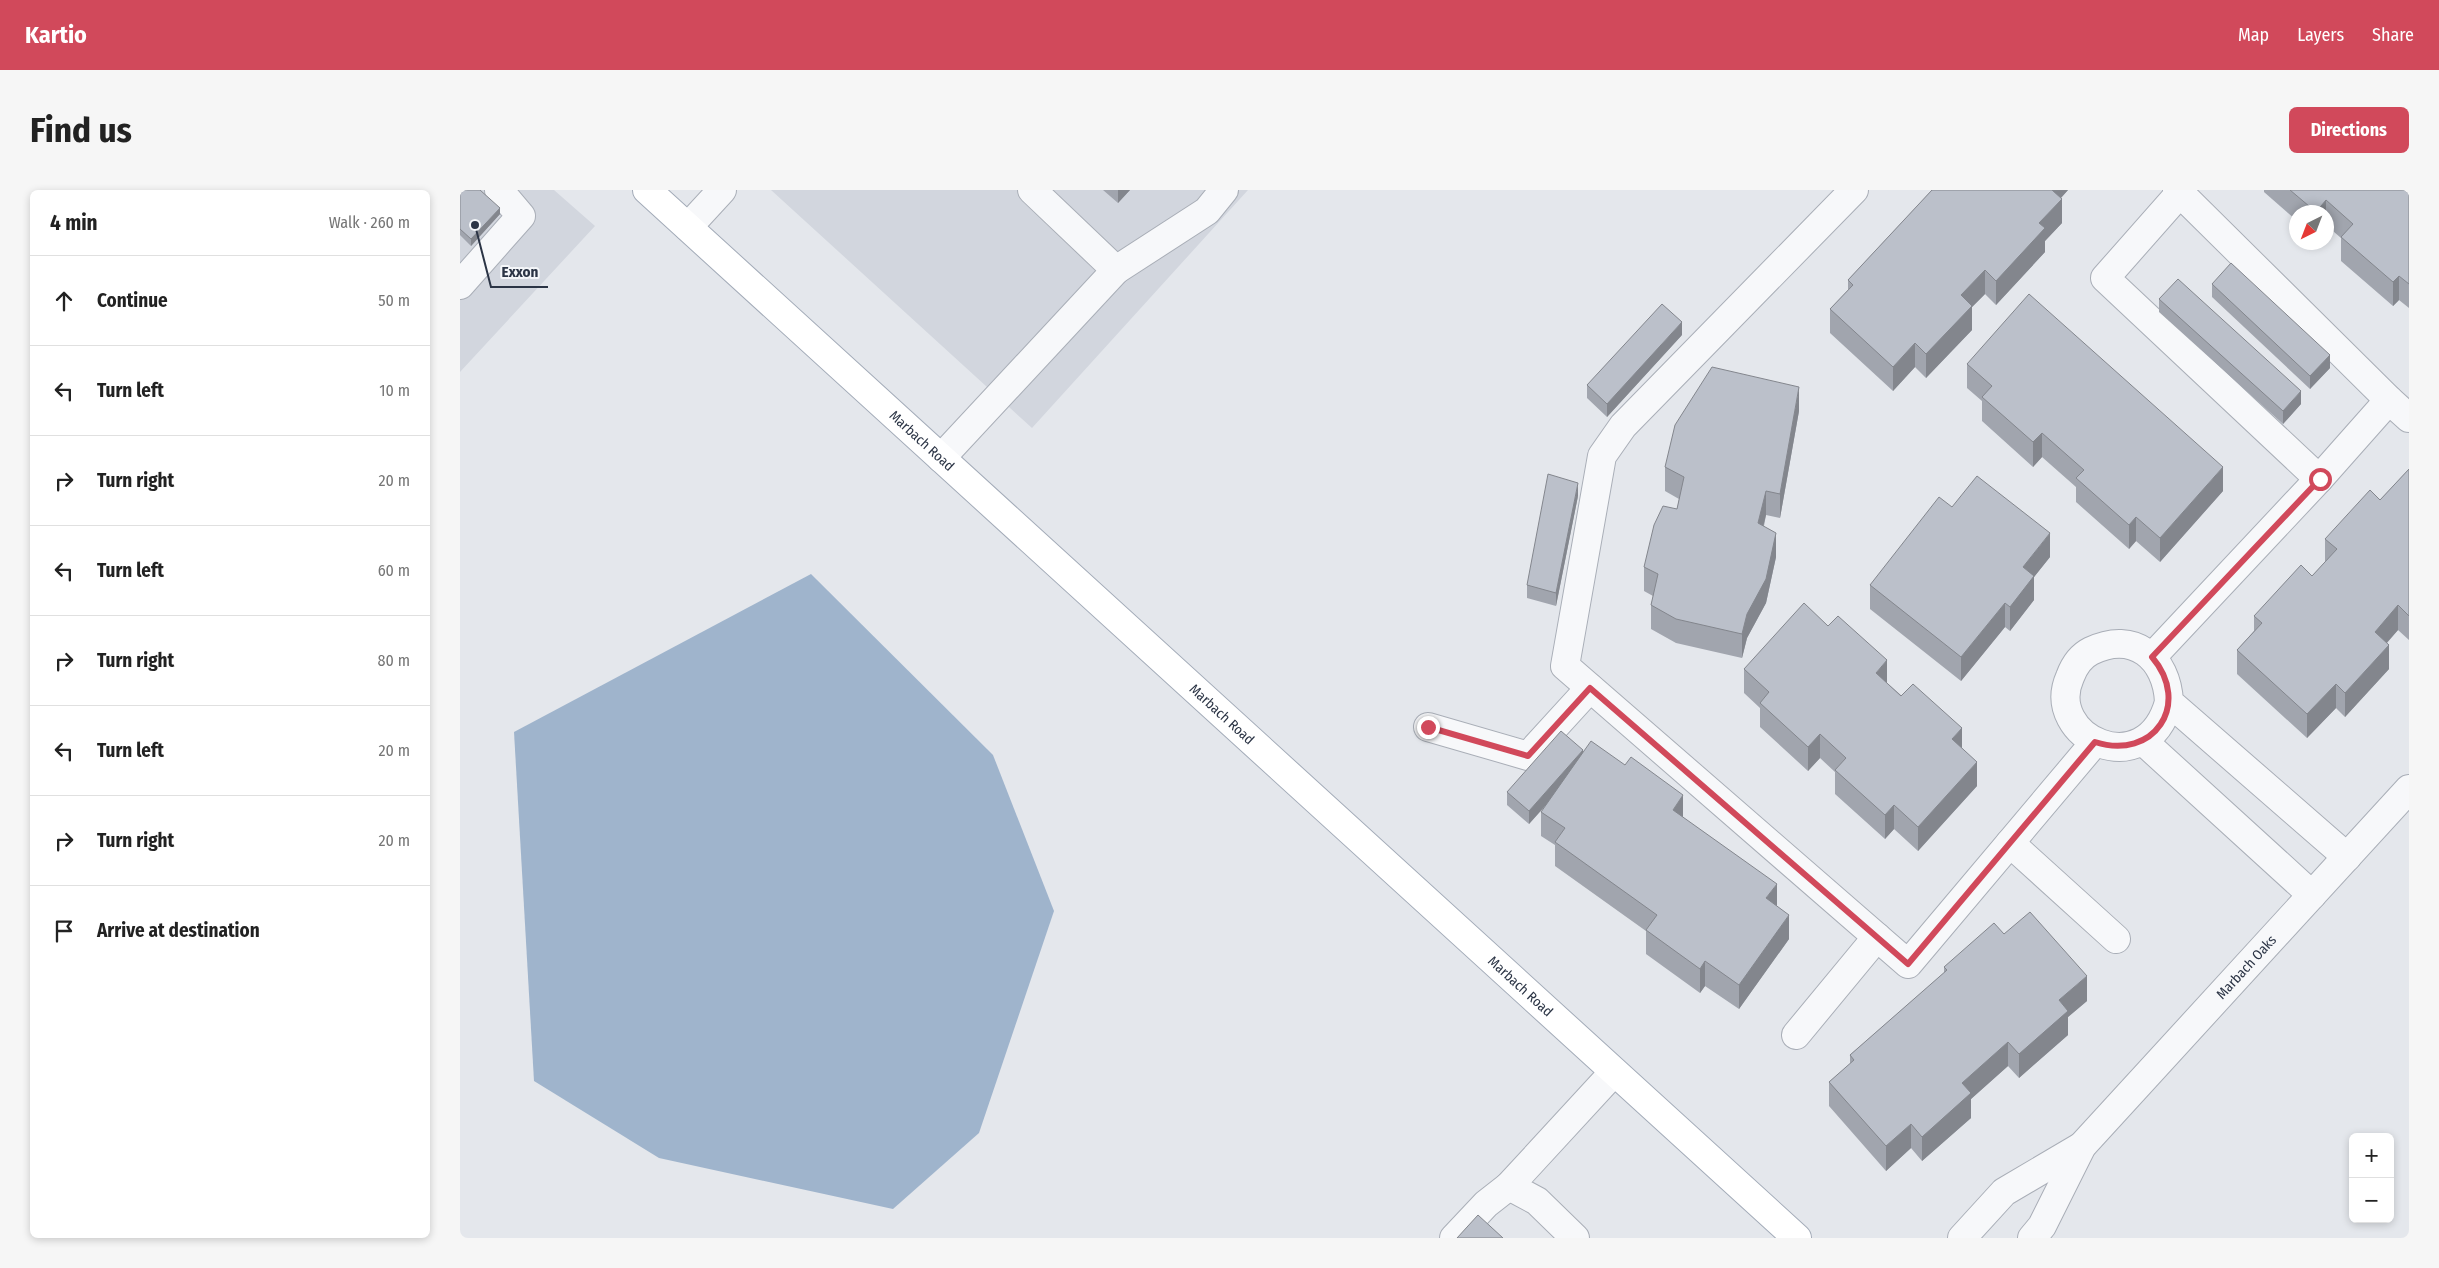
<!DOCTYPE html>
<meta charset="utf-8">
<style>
:root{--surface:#fff;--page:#f6f6f6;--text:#222;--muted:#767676;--line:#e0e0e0;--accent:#d1495b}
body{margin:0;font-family:"Fira Sans Condensed",sans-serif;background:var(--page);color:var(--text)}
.controls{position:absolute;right:15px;bottom:15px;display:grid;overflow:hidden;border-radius:8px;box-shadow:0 2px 8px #0003}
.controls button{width:45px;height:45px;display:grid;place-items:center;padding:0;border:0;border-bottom:1px solid var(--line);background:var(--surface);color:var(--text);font:25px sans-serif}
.compass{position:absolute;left:1829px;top:15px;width:45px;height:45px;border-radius:50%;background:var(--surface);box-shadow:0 2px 8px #0003;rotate:222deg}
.stop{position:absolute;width:15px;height:15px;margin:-11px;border:4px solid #d1495b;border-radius:50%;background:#fff}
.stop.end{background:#d1495b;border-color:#fff;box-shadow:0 1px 5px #0008}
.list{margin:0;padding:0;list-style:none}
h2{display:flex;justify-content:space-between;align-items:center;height:65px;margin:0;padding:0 20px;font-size:21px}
h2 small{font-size:16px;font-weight:400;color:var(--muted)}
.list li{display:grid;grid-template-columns:32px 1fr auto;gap:15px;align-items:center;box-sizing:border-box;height:90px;padding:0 20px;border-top:1px solid var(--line)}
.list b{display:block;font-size:19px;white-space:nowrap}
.list em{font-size:16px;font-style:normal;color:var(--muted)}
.icon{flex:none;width:28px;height:28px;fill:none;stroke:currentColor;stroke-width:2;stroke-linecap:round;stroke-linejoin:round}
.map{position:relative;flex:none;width:1949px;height:1048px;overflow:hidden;border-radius:8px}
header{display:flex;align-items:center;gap:30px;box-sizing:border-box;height:70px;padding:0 25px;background:var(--accent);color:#fff}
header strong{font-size:24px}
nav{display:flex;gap:28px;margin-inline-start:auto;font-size:18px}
.intro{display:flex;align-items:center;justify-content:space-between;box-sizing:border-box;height:120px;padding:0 30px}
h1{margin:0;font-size:35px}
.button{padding:12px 22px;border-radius:8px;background:var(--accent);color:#fff;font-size:18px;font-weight:700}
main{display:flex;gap:30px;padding:0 30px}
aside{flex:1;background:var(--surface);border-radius:8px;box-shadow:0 2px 8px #0003}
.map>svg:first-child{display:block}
</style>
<header>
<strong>Kartio</strong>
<nav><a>Map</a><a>Layers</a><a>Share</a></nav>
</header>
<div class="intro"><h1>Find us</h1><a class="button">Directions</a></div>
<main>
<aside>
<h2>4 min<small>Walk · 260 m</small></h2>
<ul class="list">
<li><svg class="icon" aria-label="ahead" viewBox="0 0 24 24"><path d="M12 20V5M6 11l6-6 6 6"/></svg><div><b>Continue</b></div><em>50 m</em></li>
<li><svg class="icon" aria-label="left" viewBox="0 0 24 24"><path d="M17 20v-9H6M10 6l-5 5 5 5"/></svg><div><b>Turn left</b></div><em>10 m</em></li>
<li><svg class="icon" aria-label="right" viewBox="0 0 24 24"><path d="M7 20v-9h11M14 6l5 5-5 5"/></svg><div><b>Turn right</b></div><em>20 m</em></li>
<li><svg class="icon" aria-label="left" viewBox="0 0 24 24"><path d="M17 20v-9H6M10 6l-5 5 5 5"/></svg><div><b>Turn left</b></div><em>60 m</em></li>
<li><svg class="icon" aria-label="right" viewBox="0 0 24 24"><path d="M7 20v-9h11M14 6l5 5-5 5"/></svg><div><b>Turn right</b></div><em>80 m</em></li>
<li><svg class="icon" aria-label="left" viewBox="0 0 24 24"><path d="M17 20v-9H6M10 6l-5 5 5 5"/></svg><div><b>Turn left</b></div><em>20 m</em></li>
<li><svg class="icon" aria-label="right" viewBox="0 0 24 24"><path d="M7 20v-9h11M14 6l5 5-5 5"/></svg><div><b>Turn right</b></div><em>20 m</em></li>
<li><svg class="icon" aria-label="arrive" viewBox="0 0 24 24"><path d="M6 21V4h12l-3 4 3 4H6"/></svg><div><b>Arrive at destination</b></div></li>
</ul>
</aside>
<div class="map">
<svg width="1949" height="1048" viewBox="0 0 1949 1048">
<rect width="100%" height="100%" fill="#e4e7ec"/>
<!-- built -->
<path fill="#d2d6de" d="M 0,0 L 94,0 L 135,36 L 0,182 Z
M 311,0 L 788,0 L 572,238 Z"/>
<!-- water -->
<path fill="#9fb4cc" d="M 351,384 L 533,565 L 594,721 L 519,943 L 433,1019 L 199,968 L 74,891 L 54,542 Z"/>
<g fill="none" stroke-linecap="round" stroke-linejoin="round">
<!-- minor casing -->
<g stroke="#a9aeb7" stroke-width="30">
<g id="minor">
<path d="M 1394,0 L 1163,236 L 1142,266 L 1105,476 L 1448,774 L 1635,552"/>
<path d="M 1720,3 L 1929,210"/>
<path d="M 228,37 L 262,0"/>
<path d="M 656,80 L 747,21 L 764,0"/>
<path d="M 0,95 L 61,26 L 39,0"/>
<path d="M 481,268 L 656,80 L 572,0"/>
<path d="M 1859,289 L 1929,210 L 1949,228"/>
<path d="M 1692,467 L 1859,289 L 1645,88 L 1720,3 L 1717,0"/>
<path d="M 1709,512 C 1686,596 1583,547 1610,487 C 1614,476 1621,466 1631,461 C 1674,440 1707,468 1709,512 L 1887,667"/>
<path d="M 968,537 L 1068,566 L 1130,498"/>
<path d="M 1683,551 L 1852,705"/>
<path d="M 1550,653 L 1656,749"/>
<path d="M 1336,845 L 1417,747"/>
<path d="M 994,1048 L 1026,1014 L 1049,996"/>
<path d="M 1115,1048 L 1077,1011 L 1049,996 L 1154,882"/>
<path d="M 1502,1048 L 1544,1002 L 1622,956"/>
<path id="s1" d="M 1572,1048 L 1582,1036 L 1622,956 L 1949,599"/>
</g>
</g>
<!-- major casing -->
<g stroke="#a3abb8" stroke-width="30">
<g id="major">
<path id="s2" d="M 187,0 L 1337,1048"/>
</g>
</g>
<!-- minor -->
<use href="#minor" stroke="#f7f8fa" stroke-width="28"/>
<!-- major -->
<use href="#major" stroke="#fff" stroke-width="28"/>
</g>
<!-- wall -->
<path fill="#a1a5ae" d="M 0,0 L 40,24 L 11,56 L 0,45 Z
M 643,0 L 670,0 L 658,13 Z
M 1472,0 L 1608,0 L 1601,8 L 1602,33 L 1585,51 L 1585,62 L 1536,115 L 1525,104 L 1512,117 L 1512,140 L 1466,188 L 1455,177 L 1433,201 L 1370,143 L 1370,119 L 1388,100 L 1388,90 Z
M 1804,0 L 1949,0 L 1949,118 L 1939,110 L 1933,116 L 1881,71 L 1881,48 L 1866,35 L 1866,22 L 1836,22 L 1836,30 L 1804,2 Z
M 1752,94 L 1870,178 L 1850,199 L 1752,107 Z
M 1699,109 L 1841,214 L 1823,234 L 1699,122 Z
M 1222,145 L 1147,227 L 1127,208 L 1127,195 Z
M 1507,174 L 1763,301 L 1700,372 L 1676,351 L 1669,359 L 1616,312 L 1616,297 L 1582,267 L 1573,277 L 1522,231 L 1522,211 L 1507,198 Z
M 1339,221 L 1320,328 L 1306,325 L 1304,336 L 1316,367 L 1306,413 L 1287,448 L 1282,468 L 1216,453 L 1191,439 L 1191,415 L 1193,406 L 1184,401 L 1184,377 L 1217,319 L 1219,309 L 1205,301 L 1205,277 Z
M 1949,279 L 1949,450 L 1938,440 L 1927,453 L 1929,479 L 1885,527 L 1876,518 L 1847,548 L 1777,484 L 1777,460 L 1794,441 L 1794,426 L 1852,386 L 1865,372 L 1865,349 L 1920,310 Z
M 1118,306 L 1096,416 L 1067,408 L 1067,395 Z
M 1492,317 L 1590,367 L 1574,387 L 1574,410 L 1550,441 L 1545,437 L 1501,491 L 1410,419 L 1410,395 Z
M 1284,479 L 1427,493 L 1502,558 L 1517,596 L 1458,661 L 1434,639 L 1425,649 L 1375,604 L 1375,582 L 1360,568 L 1348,581 L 1300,537 L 1300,518 L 1284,503 Z
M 1123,563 L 1223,627 L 1317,716 L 1329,749 L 1279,819 L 1245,796 L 1240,803 L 1186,764 L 1186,741 L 1095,676 L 1095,655 L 1081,646 L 1081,622 L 1088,613 L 1069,634 L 1047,615 L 1047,602 Z
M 1544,744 L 1627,811 L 1608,827 L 1608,845 L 1559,888 L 1548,876 L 1511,909 L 1511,928 L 1462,971 L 1451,958 L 1426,981 L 1369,916 L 1369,892 L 1390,874 L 1390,865 L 1484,783 L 1484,777 Z"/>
<!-- shaded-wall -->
<path fill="#83868d" d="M 658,0 L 670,0 L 658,13 Z
M 1589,0 L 1608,0 L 1589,21 Z
M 1602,9 L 1602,33 L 1585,51 L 1585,62 L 1536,115 L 1536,91 L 1579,33 Z
M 1866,10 L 1866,22 L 1856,22 Z
M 40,18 L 40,24 L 11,56 L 11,49 Z
M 1525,80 L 1525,104 L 1512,117 L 1512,140 L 1466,188 L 1466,164 L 1501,105 Z
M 1939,86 L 1939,110 L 1933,116 L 1933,92 Z
M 1222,132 L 1222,145 L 1147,227 L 1147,214 Z
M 1455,153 L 1455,177 L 1433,201 L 1433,177 Z
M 1870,165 L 1870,178 L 1850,199 L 1850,186 Z
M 1339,197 L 1339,221 L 1320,328 L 1320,304 Z
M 1841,201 L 1841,214 L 1823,234 L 1823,221 Z
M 1582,243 L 1582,267 L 1573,277 L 1573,252 Z
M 1763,277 L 1763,301 L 1700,372 L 1700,348 Z
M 1118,293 L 1118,306 L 1096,416 L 1096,403 Z
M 1306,301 L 1306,325 L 1298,357 L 1298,333 Z
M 1676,327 L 1676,351 L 1669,359 L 1669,335 Z
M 1316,343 L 1316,367 L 1306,413 L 1287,448 L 1282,468 L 1282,444 L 1287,424 Z
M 1590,343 L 1590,367 L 1574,387 L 1574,410 L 1550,441 L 1550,417 L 1563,377 Z
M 1545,413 L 1545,437 L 1501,491 L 1501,467 Z
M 1938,415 L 1938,440 L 1915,466 L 1915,442 Z
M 1929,455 L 1929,479 L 1885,527 L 1885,503 Z
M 1427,470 L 1427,494 L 1416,483 Z
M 1876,494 L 1876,518 L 1847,548 L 1847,524 Z
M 1502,538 L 1502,562 L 1492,549 Z
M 1360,544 L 1360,568 L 1348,581 L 1348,557 Z
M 1123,560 L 1123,573 L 1069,634 L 1069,621 Z
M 1517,572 L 1517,596 L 1458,661 L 1458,637 Z
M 1223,605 L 1223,629 L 1213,620 Z
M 1434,615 L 1434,639 L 1425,649 L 1425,625 Z
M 1317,694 L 1317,718 L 1306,708 Z
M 1329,725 L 1329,749 L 1279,819 L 1279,795 Z
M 1245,771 L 1245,796 L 1240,803 L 1240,779 Z
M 1627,786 L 1627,811 L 1608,827 L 1608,845 L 1559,888 L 1559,864 L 1599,810 Z
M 1548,852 L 1548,876 L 1511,909 L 1511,928 L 1462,971 L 1462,947 L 1502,893 Z
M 1451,934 L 1451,958 L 1426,981 L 1426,956 Z"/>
<!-- building -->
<path fill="#bbc0ca" stroke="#83868d" d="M 0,0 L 20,0 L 40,18 L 11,49 L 0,39 Z
M 1472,0 L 1592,0 L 1602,9 L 1579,33 L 1585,38 L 1536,91 L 1525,80 L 1501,105 L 1512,116 L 1466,164 L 1455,153 L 1433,177 L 1370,119 L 1393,95 L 1388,90 Z
M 1830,0 L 1949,0 L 1949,94 L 1939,86 L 1933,92 L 1881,47 L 1893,34 L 1866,10 L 1856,22 Z
M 1771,73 L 1870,165 L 1850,186 L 1752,94 Z
M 1718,89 L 1841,201 L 1823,221 L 1699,109 Z
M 1569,104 L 1763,277 L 1700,348 L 1676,327 L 1669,335 L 1616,288 L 1624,280 L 1582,243 L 1573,252 L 1522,207 L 1532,196 L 1507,174 Z
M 1202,114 L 1222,132 L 1147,214 L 1127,195 Z
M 1252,177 L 1339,197 L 1320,304 L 1306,301 L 1298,333 L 1316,343 L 1306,389 L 1287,424 L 1282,444 L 1216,429 L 1191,415 L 1198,384 L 1184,377 L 1194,335 L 1203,316 L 1217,319 L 1224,287 L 1205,277 L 1215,235 Z
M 1949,279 L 1949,426 L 1938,415 L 1915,442 L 1929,455 L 1885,503 L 1876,494 L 1847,524 L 1777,460 L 1802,433 L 1794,426 L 1841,375 L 1852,386 L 1877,359 L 1865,349 L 1910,300 L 1920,310 Z
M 1088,284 L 1118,293 L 1096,403 L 1067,395 Z
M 1517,286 L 1590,343 L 1563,377 L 1574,386 L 1550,417 L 1545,413 L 1501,467 L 1410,395 L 1479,307 L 1492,317 Z
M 1344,413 L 1368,436 L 1378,426 L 1427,470 L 1416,483 L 1441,506 L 1453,494 L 1502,538 L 1492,549 L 1517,572 L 1458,637 L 1434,615 L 1425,625 L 1375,580 L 1386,568 L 1360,544 L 1348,557 L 1300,513 L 1309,502 L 1284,479 Z
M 1101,541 L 1123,560 L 1069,621 L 1047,602 Z
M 1131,551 L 1165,575 L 1171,567 L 1223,605 L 1213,620 L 1317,694 L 1306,708 L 1329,725 L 1279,795 L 1245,771 L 1240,779 L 1186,740 L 1197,725 L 1095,652 L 1105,638 L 1081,622 Z
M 1570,722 L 1627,786 L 1599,810 L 1608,821 L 1559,864 L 1548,852 L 1502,893 L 1511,903 L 1462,947 L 1451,934 L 1426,956 L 1369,892 L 1394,870 L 1390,865 L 1487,780 L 1484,777 L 1534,733 L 1544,744 Z
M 1018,1025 L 1043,1048 L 997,1048 Z"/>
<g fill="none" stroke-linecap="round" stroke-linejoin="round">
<!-- route -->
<path stroke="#d1495b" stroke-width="6" d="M 968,537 L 1068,566 L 1130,498 L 1448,774 L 1635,552 C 1694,571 1732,514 1692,467 L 1860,289"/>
</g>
<g text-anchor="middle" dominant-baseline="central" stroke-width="4" stroke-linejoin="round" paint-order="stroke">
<!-- street labels -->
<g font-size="14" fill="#2b3445" stroke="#f4f6f9">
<text stroke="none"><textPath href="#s2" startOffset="372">Marbach Road</textPath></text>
<text stroke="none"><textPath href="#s2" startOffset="778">Marbach Road</textPath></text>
<text stroke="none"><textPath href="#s1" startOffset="348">Marbach Oaks</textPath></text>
<text stroke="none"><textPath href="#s2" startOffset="1182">Marbach Road</textPath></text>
</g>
</g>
<!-- callouts -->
<path fill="none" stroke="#2b3445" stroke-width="2" d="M15 35L31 97H88"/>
<circle fill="#2b3445" stroke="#f4f6f9" stroke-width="2" cx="15" cy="35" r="5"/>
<g font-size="15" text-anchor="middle" font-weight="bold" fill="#2b3445" stroke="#f4f6f9" stroke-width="4" stroke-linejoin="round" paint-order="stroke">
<text x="60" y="87">Exxon</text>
</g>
</svg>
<div class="controls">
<button>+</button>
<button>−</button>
</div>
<svg class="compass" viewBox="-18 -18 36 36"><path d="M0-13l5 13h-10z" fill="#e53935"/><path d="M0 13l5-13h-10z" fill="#767676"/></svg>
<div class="stop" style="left:1860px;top:289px"></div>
<div class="stop end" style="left:968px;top:537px"></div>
</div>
</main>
